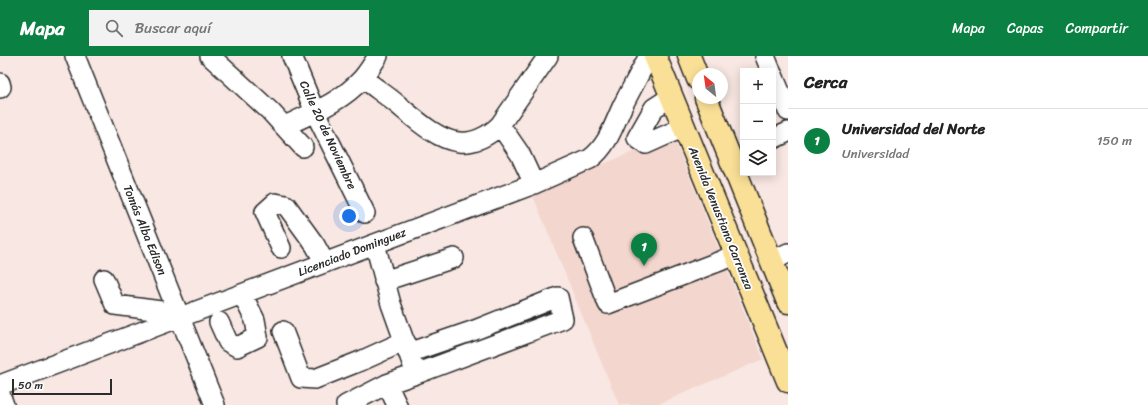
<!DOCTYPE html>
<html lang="es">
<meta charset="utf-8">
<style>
:root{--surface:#fff;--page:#f2f2f2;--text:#222;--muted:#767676;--line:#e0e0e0;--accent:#0b8043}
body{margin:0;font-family:Sriracha,sans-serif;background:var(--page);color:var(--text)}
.controls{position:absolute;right:12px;top:12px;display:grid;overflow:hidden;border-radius:0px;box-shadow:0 2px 10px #0003}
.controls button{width:36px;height:36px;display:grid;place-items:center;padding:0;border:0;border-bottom:1px solid var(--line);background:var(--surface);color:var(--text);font:20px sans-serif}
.compass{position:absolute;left:692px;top:12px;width:36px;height:36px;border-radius:50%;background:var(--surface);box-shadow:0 2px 10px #0003;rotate:331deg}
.scale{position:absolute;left:12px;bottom:10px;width:100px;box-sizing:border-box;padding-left:4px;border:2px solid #2b2b2b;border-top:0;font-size:11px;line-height:14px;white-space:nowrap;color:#2b2b2b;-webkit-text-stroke:3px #fff;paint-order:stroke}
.you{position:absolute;left:349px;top:160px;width:14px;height:14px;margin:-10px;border:3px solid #fff;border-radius:50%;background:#1a73e8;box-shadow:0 0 0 6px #1a73e833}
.badge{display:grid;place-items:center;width:26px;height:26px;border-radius:50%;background:var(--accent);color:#fff;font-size:13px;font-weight:700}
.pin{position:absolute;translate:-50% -33px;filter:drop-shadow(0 1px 2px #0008)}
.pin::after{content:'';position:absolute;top:21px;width:14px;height:12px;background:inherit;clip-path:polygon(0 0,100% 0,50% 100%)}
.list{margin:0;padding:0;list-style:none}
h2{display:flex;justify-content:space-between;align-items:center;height:52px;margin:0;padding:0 16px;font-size:17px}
h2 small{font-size:13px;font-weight:400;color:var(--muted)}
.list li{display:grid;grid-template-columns:26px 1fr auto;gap:12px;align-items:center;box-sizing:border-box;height:64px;padding:0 16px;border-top:1px solid var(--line)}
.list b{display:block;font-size:15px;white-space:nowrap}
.list p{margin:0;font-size:13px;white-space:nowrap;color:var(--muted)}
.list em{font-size:13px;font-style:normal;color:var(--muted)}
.icon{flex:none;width:22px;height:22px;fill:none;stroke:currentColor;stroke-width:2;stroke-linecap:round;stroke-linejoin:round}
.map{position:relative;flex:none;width:788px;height:349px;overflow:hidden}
header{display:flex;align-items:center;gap:24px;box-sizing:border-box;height:56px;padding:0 20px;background:var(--accent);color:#fff}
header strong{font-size:19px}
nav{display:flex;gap:22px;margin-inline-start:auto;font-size:14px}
.search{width:280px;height:36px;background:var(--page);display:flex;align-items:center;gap:10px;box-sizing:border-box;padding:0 14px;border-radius:0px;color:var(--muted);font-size:15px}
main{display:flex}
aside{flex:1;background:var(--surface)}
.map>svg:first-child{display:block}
</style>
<header>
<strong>Mapa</strong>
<div class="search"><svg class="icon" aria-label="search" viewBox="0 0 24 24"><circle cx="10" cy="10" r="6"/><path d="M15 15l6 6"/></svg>Buscar aquí</div>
<nav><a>Mapa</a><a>Capas</a><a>Compartir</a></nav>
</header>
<main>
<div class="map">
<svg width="788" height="349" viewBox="0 0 788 349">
<rect width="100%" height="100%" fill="#f8e7e2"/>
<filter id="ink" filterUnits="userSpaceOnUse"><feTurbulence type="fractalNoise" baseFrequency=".025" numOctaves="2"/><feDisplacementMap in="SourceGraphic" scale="8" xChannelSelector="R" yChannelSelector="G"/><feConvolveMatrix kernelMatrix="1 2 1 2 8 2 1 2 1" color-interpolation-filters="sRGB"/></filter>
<g filter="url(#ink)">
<!-- built -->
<path fill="#f3d6ce" d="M 673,80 L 763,303 L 656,349 L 619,349 L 532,137 Z"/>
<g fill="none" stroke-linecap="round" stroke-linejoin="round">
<!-- minor casing -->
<g stroke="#2b2b2b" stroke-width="22">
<path id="minor" d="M 75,0 L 215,349
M 210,0 L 270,55 L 303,91
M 292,0 L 315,56 L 365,157
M 765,0 L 771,15
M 773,19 L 788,55
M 363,22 C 374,31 386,39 397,48 C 414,62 437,84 459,86 C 474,88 490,79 500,69 L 548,0
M 0,27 L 1,31 L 0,32
M 671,41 L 654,52 L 637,82 L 646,88 L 684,71
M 500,69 L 520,98 L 534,128
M 285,70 C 312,57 341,46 362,23 C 368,16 373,8 378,0
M 773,83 L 788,76
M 583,182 L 608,248 L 723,204 L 736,198
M 281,192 L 265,156 L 275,147 L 286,149 L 315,189 L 325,207
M 772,205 L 788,197
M 104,223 L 115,249 L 161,255 L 177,254
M 384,225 L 454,202
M 219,266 L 228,286 L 237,291 L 258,281 L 255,264 L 242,238
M 283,275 L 301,322 L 315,323 L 363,304 L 405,285
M 408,297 L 475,274 L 558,241 L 563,263 L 416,318
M 387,328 L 397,349
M 0,329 L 534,128 L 590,103 C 608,90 614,68 623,49 C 632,32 640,16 649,0
M 0,338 L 4,349
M 346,349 L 387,328 L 416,318 L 391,248 L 375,188"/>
</g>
<!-- major casing -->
<g stroke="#2b2b2b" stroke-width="25">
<path id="major" d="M 655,0 L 788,325
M 689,0 L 698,23
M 706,42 L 788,246"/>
</g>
<!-- minor -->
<use href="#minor" stroke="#fff" stroke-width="19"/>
<!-- major -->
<use href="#major" stroke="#fadf96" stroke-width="22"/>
</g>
</g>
<g text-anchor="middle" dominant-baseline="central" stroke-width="3.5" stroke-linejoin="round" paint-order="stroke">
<!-- street labels -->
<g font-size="12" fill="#2b2b2b" stroke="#fff">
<text transform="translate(328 79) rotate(65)">Calle 20 de Noviembre</text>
<text transform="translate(721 162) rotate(68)">Avenida Venustiano Carranza</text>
<text transform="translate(145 174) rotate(68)">Tomás Alba Edison</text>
<text transform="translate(352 196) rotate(-21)">Licenciado Dominguez</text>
</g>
</g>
</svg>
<div class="controls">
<button>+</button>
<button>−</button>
<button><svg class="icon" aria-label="layers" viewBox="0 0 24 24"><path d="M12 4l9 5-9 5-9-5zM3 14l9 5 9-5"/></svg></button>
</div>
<svg class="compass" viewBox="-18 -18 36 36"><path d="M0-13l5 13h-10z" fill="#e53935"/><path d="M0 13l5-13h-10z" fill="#767676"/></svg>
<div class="scale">50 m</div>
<div class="you"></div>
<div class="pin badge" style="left:644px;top:210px">1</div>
</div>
<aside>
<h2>Cerca<small></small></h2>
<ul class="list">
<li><span class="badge">1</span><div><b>Universidad del Norte</b><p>Universidad</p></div><em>150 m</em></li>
</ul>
</aside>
</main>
